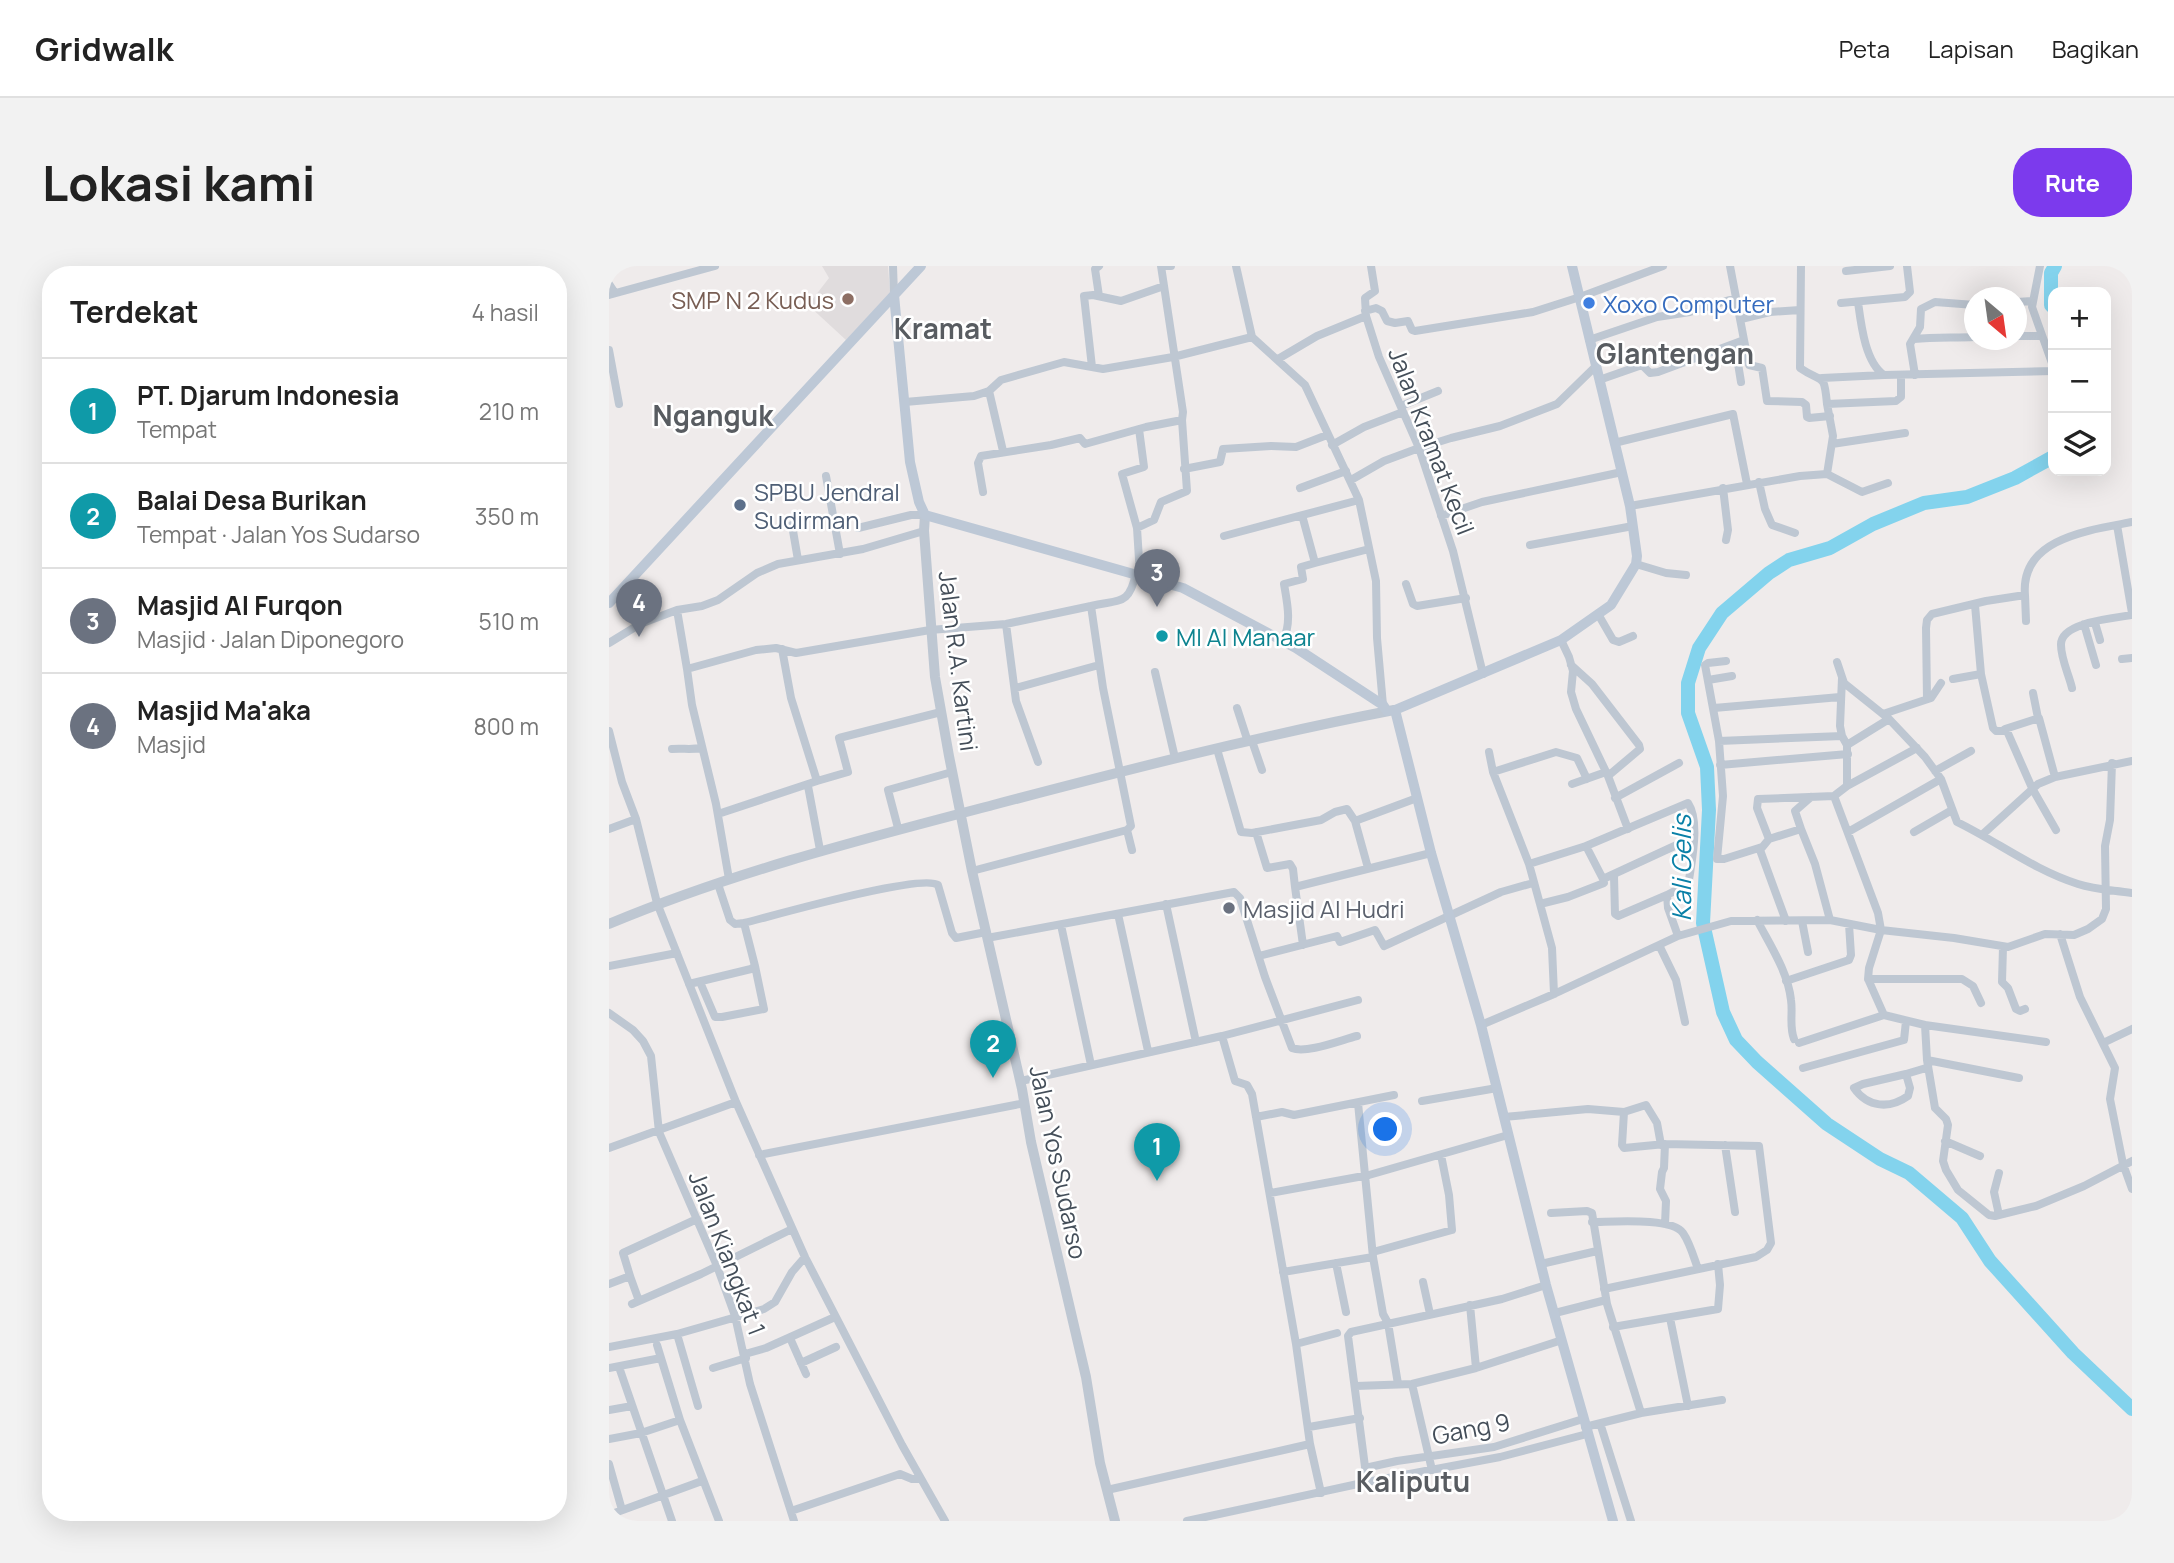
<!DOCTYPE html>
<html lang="id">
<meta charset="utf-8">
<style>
:root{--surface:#fff;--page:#f2f2f2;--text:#222;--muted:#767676;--line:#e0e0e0;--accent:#7c3aed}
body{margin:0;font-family:Manrope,sans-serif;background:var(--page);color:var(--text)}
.controls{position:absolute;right:21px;top:21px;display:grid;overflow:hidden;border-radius:14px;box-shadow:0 7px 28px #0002}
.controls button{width:63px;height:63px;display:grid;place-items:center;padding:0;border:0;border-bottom:2px solid var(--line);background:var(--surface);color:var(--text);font:35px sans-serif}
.compass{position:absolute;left:1355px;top:21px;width:63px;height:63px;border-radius:50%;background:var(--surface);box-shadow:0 7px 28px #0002;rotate:151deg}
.you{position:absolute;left:777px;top:864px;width:24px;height:24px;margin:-18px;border:5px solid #fff;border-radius:50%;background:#1a73e8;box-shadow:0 0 0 10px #1a73e833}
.badge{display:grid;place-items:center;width:46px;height:46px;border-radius:50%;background:var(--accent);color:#fff;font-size:23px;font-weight:700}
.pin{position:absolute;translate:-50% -58px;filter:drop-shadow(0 2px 4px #0008)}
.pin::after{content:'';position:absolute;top:37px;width:24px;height:21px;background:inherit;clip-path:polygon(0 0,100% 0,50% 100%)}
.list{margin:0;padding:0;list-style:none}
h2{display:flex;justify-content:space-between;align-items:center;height:91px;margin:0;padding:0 28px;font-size:30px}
h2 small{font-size:23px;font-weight:400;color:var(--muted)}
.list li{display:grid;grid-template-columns:46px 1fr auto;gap:21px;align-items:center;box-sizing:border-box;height:105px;padding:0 28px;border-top:2px solid var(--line)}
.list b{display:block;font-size:26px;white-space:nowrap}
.list p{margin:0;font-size:23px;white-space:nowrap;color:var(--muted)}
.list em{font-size:23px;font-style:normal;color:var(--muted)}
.icon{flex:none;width:38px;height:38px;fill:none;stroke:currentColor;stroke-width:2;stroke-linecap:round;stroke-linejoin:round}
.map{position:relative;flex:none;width:1523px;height:1255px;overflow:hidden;border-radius:28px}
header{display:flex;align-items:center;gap:42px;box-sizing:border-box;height:98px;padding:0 35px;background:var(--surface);border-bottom:2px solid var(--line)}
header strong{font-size:33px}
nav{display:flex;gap:38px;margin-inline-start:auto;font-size:24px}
.intro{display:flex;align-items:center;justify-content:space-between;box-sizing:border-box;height:168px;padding:0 42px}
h1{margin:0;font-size:49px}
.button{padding:18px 32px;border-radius:28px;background:var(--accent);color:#fff;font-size:24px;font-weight:700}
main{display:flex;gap:42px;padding:0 42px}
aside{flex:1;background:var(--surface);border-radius:28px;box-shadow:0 7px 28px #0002}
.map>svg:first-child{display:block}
</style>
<header>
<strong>Gridwalk</strong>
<nav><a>Peta</a><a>Lapisan</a><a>Bagikan</a></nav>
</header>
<div class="intro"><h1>Lokasi kami</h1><a class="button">Rute</a></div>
<main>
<aside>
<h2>Terdekat<small>4 hasil</small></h2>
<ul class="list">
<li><span class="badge" style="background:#0f9aa8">1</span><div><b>PT. Djarum Indonesia</b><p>Tempat</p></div><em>210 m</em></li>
<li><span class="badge" style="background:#0f9aa8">2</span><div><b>Balai Desa Burikan</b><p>Tempat · Jalan Yos Sudarso</p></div><em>350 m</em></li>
<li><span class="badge" style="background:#6b7280">3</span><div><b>Masjid Al Furqon</b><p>Masjid · Jalan Diponegoro</p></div><em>510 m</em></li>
<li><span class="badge" style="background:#6b7280">4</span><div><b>Masjid Ma'aka</b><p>Masjid</p></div><em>800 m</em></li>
</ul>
</aside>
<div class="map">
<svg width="1523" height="1255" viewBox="0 0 1523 1255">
<rect width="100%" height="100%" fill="#efebeb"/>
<!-- education -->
<path fill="#e0dcdd" d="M 213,0 L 279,0 L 281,27 L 237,74 L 199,39 L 220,12 Z"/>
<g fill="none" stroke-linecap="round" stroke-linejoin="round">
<!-- river -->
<path stroke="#83d3ed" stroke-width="14" d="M 1444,41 L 1442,39 L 1442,7 L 1446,0
M 1444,191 L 1406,212 L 1358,231 L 1315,237 L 1264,258 L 1221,282 L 1180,294 L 1160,307 L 1113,347 L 1090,382 L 1079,417 L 1079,447 L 1098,501 L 1100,544 L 1094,657 L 1114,746 L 1127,774 L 1148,796 L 1218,858 L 1271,893 L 1300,907 L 1353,952 L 1381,995 L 1464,1087 L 1523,1143"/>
<!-- minor -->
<path stroke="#bec7d2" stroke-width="8" d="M 284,0 L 285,29
M 490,0 L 486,3 L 490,30
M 627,0 L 643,71 L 696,119 L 750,234 L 767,315 L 768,372 L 774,439
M 762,0 L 766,25 L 756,32 L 757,50 L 770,91 L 810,182 L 844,285 L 874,408
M 1192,0 L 1191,102 C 1214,118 1215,105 1218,138
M 1431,0 L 1423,41 L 1444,100
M 1237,5 L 1281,0
M 0,18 L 6,27
M 0,29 L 106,0
M 1249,36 C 1252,58 1256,96 1275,109 L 1444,105
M 1408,36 L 1423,35
M 1232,37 L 1296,31 L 1301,26 L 1298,0
M 756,45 L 767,42 L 773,45 L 778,55 L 786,57 L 799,55 L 803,64 L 806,65 L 924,46 L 971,31 L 1054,0
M 1132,53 L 1161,46 L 1191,44
M 1408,70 L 1433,70
M 1305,73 C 1326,71 1345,72 1366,71
M 980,74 L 1048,51 L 1081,46 L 1127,32
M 1135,74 L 1140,99 L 1153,102 L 1158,135 L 1193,136 L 1197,139 L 1198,151 L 1200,152 L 1221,150
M 1126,79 L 1132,116
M 0,84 L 10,138
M 669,93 L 708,70 L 757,50
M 483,101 L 475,30 L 484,29 L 512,35 L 555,20
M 1306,109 L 1301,78 L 1311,61 L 1312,43 L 1326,36 L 1366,39
M 1213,112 L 1275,109
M 990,114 L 1033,99 L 1041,107 L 1049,106 L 1135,74 L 1121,0
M 380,125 L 394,185
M 296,136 L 365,130 L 380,125 L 392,114 L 455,96 L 494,103 L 564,91 L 643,71
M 792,140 L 829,125
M 530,163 L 535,201 L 513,208 L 528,262 L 531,309
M 1005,177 L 1124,148 L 1138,218
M 1223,178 L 1296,167
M 723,179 L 755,161 L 794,146
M 575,203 L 611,196 L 614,183 L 662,180 L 687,181 L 718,169
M 1218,208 L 1224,170 L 1218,138 L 1287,135 L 1292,131 L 1292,109
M 217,210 L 231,288
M 742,214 L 775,195 L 810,182 L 842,172 L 891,160 L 948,138 L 987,100
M 1150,216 L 1156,243 L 1163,259 L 1186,267
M 691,222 L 737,205
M 1114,222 L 1119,264 L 1117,274
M 374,226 L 369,197 L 372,190 L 442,179 L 471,172 L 476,178 L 537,161 L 573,154 L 574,146 L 552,0 L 562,0
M 1021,240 L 1191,210 L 1218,208 L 1253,226 L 1279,217
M 832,250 L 873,236 L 1013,206
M 183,259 L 189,294
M 1508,259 L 1523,347
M 249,262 L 302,249 L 316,249
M 528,262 L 545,254 L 552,236 L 578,225 L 573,154
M 615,270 L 750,234
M 921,279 L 1024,260
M 706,297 L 760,283
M 1027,298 L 1057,307 L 1077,309
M 797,318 L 804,338 L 808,340 L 857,332
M 1416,329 L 1417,355
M 1366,339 L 1372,408 L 1384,462 L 1387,465 L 1398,465 L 1423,522 L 1447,564
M 482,340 C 511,333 520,340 527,307
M 68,344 L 78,403
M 989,348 L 1004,374 L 1010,376 L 1024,370
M 1486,357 L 1491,374
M 397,358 L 407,435 L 429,496
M 1475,358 L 1487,399
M 674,374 C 683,357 678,336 675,318 L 694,313 L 692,301 L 706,297 L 693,249
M 952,374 L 960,391 L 964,405 L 962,426 L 967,443 L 999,510 L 1019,563
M 0,377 L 31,358 L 68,344 L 93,340 L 109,334 L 148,307 L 169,298 L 254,283 L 315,265
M 1513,393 L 1523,392
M 1228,396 L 1235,417 L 1280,453 L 1316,491 L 1332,513 L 1348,556 C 1389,576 1425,604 1469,618 C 1487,624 1505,624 1523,627
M 962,399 L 983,418 L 1030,479 L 1031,483 L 999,510
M 546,406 L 566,492
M 1233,412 L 1231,460 L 1233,470
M 1344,413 L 1372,408
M 1099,414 L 1123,410
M 407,422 L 490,399
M 1463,422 C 1460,409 1452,393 1452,379 C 1451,356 1506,352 1523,349
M 1424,427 L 1429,452
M 1318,433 L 1317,362 L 1318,354 L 1323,348 L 1377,335 L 1416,329 C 1411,272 1481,264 1523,256
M 628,442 L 639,476
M 1105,442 L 1231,431
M 1274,448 L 1322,432 L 1332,417
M 1280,453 L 1238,479 L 1238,520 L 1225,530 L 1269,647 L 1272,664 L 1260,702 L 1259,713 L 1275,749 L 1316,759
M 1396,463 L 1430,452 L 1446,511
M 0,465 L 13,516 L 27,553 L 48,637 L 127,836 L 196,991 L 293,1179 L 336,1255
M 643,475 L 653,504
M 1110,475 L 1096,399 L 1099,397 L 1117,395
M 63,483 C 74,482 81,484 92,482
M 608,483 L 632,566 L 643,567 L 712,554 L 726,546 L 738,543 L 746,555 L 759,602
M 880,486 L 884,506 L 920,598 L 977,580
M 1111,499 L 1239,488
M 1326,505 L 1362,485
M 884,506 L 947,486 L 968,492 L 978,513
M 208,515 L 239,506 L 230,472 L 332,446
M 963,518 L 997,506
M 199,520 L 211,584
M 1238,520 L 1308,482
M 1006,532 L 1070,497
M 109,548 L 208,515 L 182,432 L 173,383
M 746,555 L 808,532
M 289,562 L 279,524 L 343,506
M 0,563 L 27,553
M 1192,563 L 1186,545 L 1202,531
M 518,564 L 523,584
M 647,566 L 658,602 L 681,598 L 684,603 L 686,621 L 822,587
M 1239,566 L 1332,513
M 1305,566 L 1343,544
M 1374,568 L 1429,518 L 1446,511 L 1523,495
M 1160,573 L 1148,542 L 1149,533 L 1225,530
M 1153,581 L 1115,593 L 1108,593 L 1114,530 L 1110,475 L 1233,470 L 1238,479
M 920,598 L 931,638
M 1005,610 L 1006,648 L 1009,650 L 1058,629
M 120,613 L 107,538 L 83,439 L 78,403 L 147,384 L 167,382 L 187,387 L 321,364 L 397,358 L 482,340 L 494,422 L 522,560 L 518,564 L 363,605
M 686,621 L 694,679
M 557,638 L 587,776
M 509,648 L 539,785
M 1148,654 C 1161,679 1179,706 1182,734 C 1184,747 1180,760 1185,773
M 1177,655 L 1151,584 L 1160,573 L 1192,563 L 1206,598 L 1221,654
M 1193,655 L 1199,686
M 135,657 C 163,650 313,607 329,619 L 343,667 L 347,672 L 377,666
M 452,659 L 482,799
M 1451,668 L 1471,731 L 1506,802 L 1501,833 L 1514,898 L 1523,923
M 1069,670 L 1059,642 L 1058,629 L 1077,619 L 1080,614 C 1083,593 1091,555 1079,537 L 977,580 L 994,613 L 1085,571
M 378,672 L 625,626 L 631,632 L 656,711 L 683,782 C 697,788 732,774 748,770
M 1050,679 L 1067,714 L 1076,756
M 1394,681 L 1393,716 L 1399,722 L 1407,743 L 1411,745 L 1416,743
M 650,690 L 728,670 L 731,676 L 766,664 L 775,680 L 892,626 L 924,617
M 0,700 L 68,687
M 1259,713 L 1353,713 L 1364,720 L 1372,737
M 1177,715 L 1240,694 L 1242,689 L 1240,658
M 91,716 L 106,751 L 113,751 L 155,743 L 146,700
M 80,718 L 142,703 L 146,700 L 135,657 L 126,658 L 121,654 L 109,618
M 945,728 L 943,682 L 931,638 L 959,631 L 995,617 L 994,613
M 0,747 L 24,764 L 34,775 L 42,790 L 50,866 L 108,1000 L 126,1050 L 141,1118 L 185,1255
M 872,759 L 945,728 L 1069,670 L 1122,655 L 1221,654 L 1272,664 L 1345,672 L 1399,681 L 1436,668 L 1465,669 L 1479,663 L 1493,653 L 1497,643 L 1496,580 L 1501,554 L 1503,497
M 613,770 L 626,815 L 638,819 L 643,828 L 687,1078 L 701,1178 L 712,1227
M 1190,777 L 1275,749
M 1494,777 L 1523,763
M 1318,794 L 1316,759 L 1437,776
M 1194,802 L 1295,774 L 1297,755
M 1297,808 L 1254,818 L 1245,822 C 1259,842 1281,843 1299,830 L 1301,822 L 1297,808 L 1317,802
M 1410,812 L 1318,794 L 1326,842 L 1337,853 L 1339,859 L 1334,895 L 1337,904 L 1349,924 L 1380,949 L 1386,950 L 1427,940 L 1475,920 L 1523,895
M 412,815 L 613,770 L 749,734
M 813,835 L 888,822
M 749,837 L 764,991 L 774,1048 L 779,1057 L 789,1118
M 647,851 L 673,846 L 685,849 L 785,829
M 895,851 L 979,843 L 1015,846 L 1037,839 L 1048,857 L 1052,879
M 1336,875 L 1371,890
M 1116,879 L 1126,946
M 0,882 L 127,836
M 150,889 L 416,837
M 1390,907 L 1385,926 L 1390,949
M 661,927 L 760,909 L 899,869
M 942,947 L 978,945 L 983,947 L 998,1038 L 1032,1147 L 976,1161
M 983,956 C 1003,956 1063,951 1074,967 C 1081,977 1085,992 1089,1003
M 1056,958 L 1057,935 L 1051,923 L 1053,906 L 1055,902 L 1056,878
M 764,986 L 843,964 L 840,929 L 832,889
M 727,997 L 737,1046
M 932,998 L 988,985
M 674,1006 L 764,991
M 21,1010 L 14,987 L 88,953
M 814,1016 L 821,1048
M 0,1018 L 21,1010 L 30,1035
M 995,1023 L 1147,991 L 1158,984 L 1162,977 L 1150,880 L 1056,878 L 1015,882 L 1013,879 L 1015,846
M 23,1038 L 92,1008 L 183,963
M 861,1039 L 867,1102
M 946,1047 L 997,1034
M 1061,1052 L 1079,1140
M 1004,1061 L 1109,1043 L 1111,1019 L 1109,998
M 68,1068 L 89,1140
M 181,1072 L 197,1108
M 687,1078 L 728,1067
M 48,1079 L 71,1154 L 110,1255
M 0,1081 L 68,1068 L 155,1043 L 166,1036 L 183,1006 L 196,991
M 136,1088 L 157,1082 L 226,1051
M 192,1097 L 227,1081
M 10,1101 L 63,1255
M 0,1102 L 52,1092
M 104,1102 L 137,1092
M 803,1118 L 823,1204
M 747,1120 L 803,1118 L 867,1102 L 953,1074
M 0,1144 L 23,1140
M 1032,1147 L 1113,1134
M 991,1157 L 1022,1255
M 700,1161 L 751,1152
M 0,1173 L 32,1167 L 71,1154
M 0,1198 L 13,1244
M 756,1202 L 788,1195 L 885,1181 L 974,1153
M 758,1216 L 739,1070 L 742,1066 L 893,1033 L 937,1019
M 498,1224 L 701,1178
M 182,1245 L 291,1208 L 303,1213 L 311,1213
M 0,1249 L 93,1215
M 578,1255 L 758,1216 L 891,1191 L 978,1168"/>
<!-- tertiary -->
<path stroke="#bec7d2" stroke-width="10" d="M 316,249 L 315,265 L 326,411 L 340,490 L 363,605 L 413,823 L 422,876 L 477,1111 L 491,1197 L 506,1255
M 0,658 C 124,606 254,573 384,539 C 517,504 650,470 785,444"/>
<!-- secondary -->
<path stroke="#bdc8d6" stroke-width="10" d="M 963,0 L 1021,240 L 1028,290 L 1027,298 L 1002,339 L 952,374 L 786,444 L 822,587 L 872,759 L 937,1019 L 1004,1255
M 285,29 L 301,196 L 310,236 L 316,249 L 574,322 L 687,382 L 774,439 L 778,445
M 0,337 L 312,0"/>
</g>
<!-- markers -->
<circle fill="#8d6e63" stroke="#fff" stroke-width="2.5" cx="239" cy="33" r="7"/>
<circle fill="#3f7fe0" stroke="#fff" stroke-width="2.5" cx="980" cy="37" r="7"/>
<circle fill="#5c6f8a" stroke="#fff" stroke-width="2.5" cx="131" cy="239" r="7"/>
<circle fill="#0f9aa8" stroke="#fff" stroke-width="2.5" cx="553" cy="370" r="7"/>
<circle fill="#6b7280" stroke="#fff" stroke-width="2.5" cx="620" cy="642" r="7"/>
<g text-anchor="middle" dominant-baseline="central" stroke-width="5" stroke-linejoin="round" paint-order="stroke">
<!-- education labels -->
<g font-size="24" fill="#785e54" stroke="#fff" text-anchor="end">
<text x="225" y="33">SMP N 2 Kudus</text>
</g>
<!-- shop labels -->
<g font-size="24" fill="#366cbe" stroke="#fff" text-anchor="start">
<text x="994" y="37">Xoxo Computer</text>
</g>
<!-- street labels -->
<g font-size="24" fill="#444e59" stroke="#fff">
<text transform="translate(823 175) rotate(69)">Jalan Kramat Kecil</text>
<text transform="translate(350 395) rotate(83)">Jalan R.A. Kartini</text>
<text transform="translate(450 896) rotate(78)">Jalan Yos Sudarso</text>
<text transform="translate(119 987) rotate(69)">Jalan Kiangkat 1</text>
<text transform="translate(862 1162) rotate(-11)">Gang 9</text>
</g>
<!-- service labels -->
<g font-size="24" fill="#4e5e75" stroke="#fff" text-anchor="start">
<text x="145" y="225">SPBU Jendral<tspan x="145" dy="28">Sudirman</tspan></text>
</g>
<!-- culture labels -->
<g font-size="24" fill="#0d838f" stroke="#fff" text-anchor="start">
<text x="567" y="370">MI Al Manaar</text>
</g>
<!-- worship labels -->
<g font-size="24" fill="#5b616d" stroke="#fff" text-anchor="start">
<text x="634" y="642">Masjid Al Hudri</text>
</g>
<!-- water labels -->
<g font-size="26" font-style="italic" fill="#0980a7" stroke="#fff">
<text transform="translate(1072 602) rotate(-90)">Kali Gelis</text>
</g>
<!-- quarter labels -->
<g font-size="28" font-weight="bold" fill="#585c61" stroke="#fff">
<text x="334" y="62">Kramat</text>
<text x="1066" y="87">Glantengan</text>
<text x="104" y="149">Nganguk</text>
<text x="804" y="1215">Kaliputu</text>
</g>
</g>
</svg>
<div class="controls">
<button>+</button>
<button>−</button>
<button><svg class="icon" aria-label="layers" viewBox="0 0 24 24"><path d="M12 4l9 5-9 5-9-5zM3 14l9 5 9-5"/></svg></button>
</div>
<svg class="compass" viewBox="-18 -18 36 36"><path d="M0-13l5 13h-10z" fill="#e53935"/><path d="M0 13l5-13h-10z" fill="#767676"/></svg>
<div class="you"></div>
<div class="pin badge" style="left:548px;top:915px;background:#0f9aa8">1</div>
<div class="pin badge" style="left:384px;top:812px;background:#0f9aa8">2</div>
<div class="pin badge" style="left:548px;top:341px;background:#6b7280">3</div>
<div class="pin badge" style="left:30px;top:371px;background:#6b7280">4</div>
</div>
</main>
